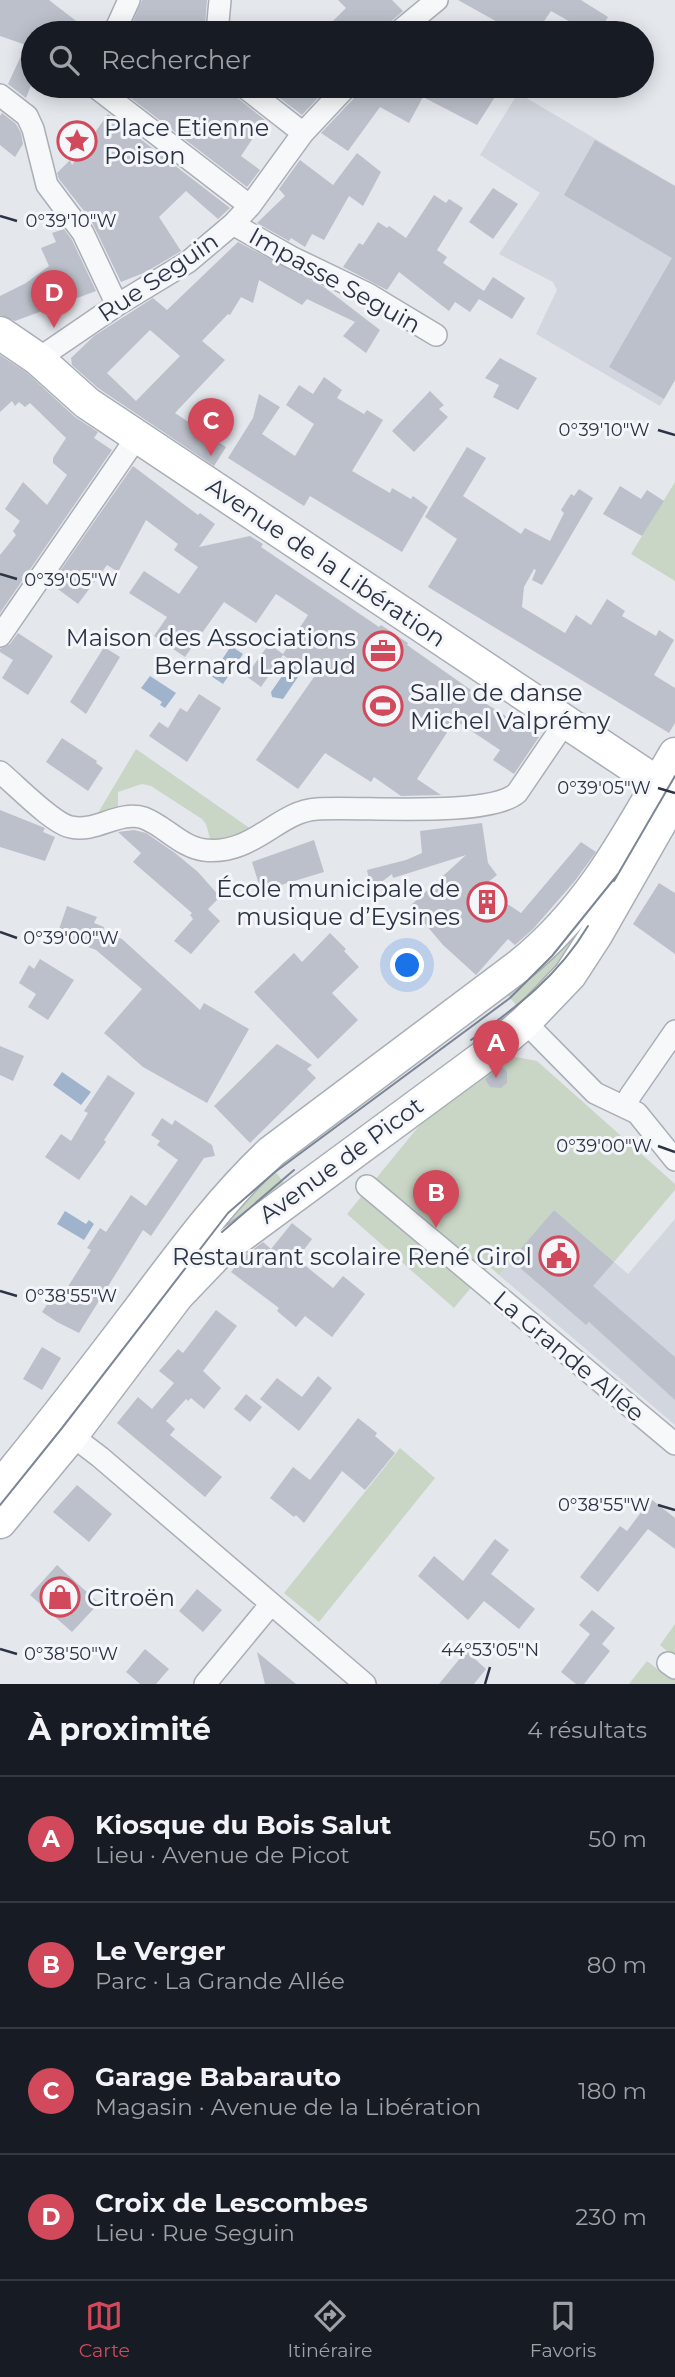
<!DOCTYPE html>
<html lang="fr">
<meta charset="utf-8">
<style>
:root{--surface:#171b24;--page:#242831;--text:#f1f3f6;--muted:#9ea1a6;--line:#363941;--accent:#d1495b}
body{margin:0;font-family:Montserrat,sans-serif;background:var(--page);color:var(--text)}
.you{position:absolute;left:408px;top:966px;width:24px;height:24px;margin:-18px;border:5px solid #fff;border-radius:50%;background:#1a73e8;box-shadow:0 0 0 10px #1a73e833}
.badge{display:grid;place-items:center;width:46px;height:46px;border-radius:50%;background:var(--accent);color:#fff;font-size:23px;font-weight:700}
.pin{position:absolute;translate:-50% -58px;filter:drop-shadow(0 2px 4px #0008)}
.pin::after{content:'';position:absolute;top:37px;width:24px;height:21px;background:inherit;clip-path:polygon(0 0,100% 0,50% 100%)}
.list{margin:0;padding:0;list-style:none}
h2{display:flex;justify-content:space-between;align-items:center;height:91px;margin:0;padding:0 28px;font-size:30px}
h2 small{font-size:23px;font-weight:400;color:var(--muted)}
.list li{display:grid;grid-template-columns:46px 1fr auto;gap:21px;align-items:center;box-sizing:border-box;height:126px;padding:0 28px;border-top:2px solid var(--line)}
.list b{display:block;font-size:26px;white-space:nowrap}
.list p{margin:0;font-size:23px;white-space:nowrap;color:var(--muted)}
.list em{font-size:23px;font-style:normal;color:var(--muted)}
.icon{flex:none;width:38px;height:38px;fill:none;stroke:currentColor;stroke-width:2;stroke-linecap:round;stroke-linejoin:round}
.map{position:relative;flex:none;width:675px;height:1684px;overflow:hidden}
.search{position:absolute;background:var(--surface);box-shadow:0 4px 18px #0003;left:21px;right:21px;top:21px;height:77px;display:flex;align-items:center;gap:18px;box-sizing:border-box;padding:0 24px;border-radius:38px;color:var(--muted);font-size:26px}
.sheet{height:595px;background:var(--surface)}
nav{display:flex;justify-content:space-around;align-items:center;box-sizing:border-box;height:98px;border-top:2px solid var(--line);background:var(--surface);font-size:19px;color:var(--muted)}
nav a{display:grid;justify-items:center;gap:4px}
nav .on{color:var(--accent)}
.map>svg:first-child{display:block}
</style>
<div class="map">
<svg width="675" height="1684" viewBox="0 0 675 1684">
<rect width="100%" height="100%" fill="#e4e7ec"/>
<!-- built -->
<path fill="#d2d6de" d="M 518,93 L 675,186 L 675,380 L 660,406 L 536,334 L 557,290 L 553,282 L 499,254 L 540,193 L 480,155 Z
M 554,1210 L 628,1274 L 675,1219 L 675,1425 L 499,1275 Z"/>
<!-- green -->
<path fill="#c9d6c5" d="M 675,482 L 675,581 L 631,554 Z
M 136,749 L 251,829 L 231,840 L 211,842 L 206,824 L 202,819 L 151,786 L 142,784 L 118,792 L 118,808 L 98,813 Z
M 576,921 L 590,931 L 520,1010 L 507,994 Z
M 511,1056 L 537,1061 L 675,1184 L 675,1190 L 614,1262 L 554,1210 L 499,1275 L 489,1266 L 454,1308 L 347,1214 L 428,1115 Z
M 272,1167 L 284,1183 L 214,1246 L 224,1209 Z
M 400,1448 L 435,1478 L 319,1622 L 284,1593 Z
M 675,1624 L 675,1684 L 629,1684 L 647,1661 L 661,1672 L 673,1656 L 660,1645 Z"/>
<!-- water -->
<path fill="#9fb4cc" d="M 231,646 L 243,654 L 223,684 L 211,676 Z
M 289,666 L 295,666 L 300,674 L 283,699 L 272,697 L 271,692 Z
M 150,676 L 176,693 L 165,708 L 160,705 L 162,702 L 141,688 Z
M 62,1072 L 91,1092 L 81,1105 L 53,1085 Z
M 65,1211 L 86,1224 L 89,1220 L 94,1224 L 84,1240 L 57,1224 Z"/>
<!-- building -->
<path fill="#bbc0ca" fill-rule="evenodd" d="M 0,0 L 49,0 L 80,24 L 72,33 L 33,33 L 33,80 L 26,98 L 8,84 L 26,45 L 0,36 Z
M 142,0 L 207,0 L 205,24 L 200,33 L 128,33 Z
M 338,0 L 392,0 L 403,11 L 389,23 L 381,33 L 321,33 L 346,8 Z
M 458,0 L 581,0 L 608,17 L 598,33 L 590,33 L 551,11 L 536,33 L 517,33 Z
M 127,86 L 230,86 L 235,96 L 265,120 L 241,156 L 260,170 L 247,187 L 123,92 Z
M 264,86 L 329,86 L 302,115 Z
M 360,86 L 502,86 L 477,125 L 423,97 L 409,123 L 380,107 L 348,151 L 321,133 L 357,95 Z
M 2,113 L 16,124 L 21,133 L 23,144 L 15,157 L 0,145 L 0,116 Z
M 108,114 L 230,208 L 218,219 L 186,191 L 159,217 L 181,251 L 146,272 L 121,282 L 91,220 L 59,179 L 57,173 L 70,160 L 72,165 Z
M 595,140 L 675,186 L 675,380 L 664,399 L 609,367 L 672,258 L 564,195 Z
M 357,153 L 381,172 L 363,206 L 349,196 L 324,240 L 312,234 L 305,247 L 291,238 L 289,241 L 257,223 L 285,196 L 279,189 L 300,160 L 333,185 Z
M 493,188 L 518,204 L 493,239 L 469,222 Z
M 434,195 L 446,203 L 449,199 L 463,208 L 437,250 L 447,257 L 443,263 L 484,291 L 493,277 L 525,298 L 512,319 L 479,299 L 470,312 L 455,302 L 449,311 L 399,272 L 387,290 L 343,267 L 359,243 L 363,245 L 378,222 L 387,228 L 389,226 L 406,238 Z
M 64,229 L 72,240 L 96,291 L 15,321 L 0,315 L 0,296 L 26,283 L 49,266 L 41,248 L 56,242 L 52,233 Z
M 238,242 L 324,287 L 380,330 L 366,353 L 343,336 L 355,322 L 307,299 L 302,305 L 259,280 L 253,303 L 241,297 L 230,315 L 228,314 L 202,341 L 225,360 L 175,413 L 226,447 L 214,466 L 98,388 L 72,365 L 71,358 L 94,336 L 153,298 L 167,310 ZM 150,330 L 180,356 L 136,401 L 107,373 Z
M 0,355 L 27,373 L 75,417 L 98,432 L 94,438 L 112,450 L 0,613 L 0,555 L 16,535 L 13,531 L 20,521 L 5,509 L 23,482 L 47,505 L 67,475 L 53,463 L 53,458 L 66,438 L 30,403 L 25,407 L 19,402 L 15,406 L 12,401 L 0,412 Z
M 500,358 L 537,378 L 518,410 L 493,397 L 499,385 L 485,378 Z
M 324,377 L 342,390 L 337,398 L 364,414 L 367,410 L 383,420 L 352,471 L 390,493 L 392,488 L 411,499 L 413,496 L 428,507 L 402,552 L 310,496 L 304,506 L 228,458 L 253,418 L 259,394 L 280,407 L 262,434 L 295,456 L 314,424 L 286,405 L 299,385 L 313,394 Z
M 430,391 L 444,405 L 439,409 L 448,417 L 414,452 L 392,431 Z
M 467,447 L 486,458 L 463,496 L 521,534 L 525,528 L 550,541 L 564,513 L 561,510 L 571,494 L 574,496 L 579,489 L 593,498 L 542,585 L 532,580 L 536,570 L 534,569 L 524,587 L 522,607 L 565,633 L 576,615 L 591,625 L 607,599 L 625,611 L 622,616 L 656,636 L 659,630 L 674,640 L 654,675 L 675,688 L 675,723 L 669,733 L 428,587 L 457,539 L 425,517 Z
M 133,466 L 198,515 L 200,513 L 215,524 L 199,547 L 250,536 L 263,544 L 261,547 L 379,627 L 381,625 L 408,643 L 407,645 L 471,690 L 469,693 L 539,737 L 514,774 L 493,760 L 500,750 L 455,720 L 417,779 L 441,795 L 401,796 L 374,777 L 371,782 L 325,753 L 298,789 L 256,760 L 314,677 L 283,655 L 261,687 L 246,676 L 269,644 L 283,654 L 308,615 L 276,594 L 256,623 L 224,602 L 185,657 L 154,636 L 167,617 L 129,593 L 144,571 L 179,594 L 198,567 L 174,550 L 178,544 L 146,520 L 118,572 L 107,565 L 78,604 L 51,584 Z
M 620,486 L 641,499 L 647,490 L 664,501 L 642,536 L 603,514 Z
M 18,633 L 53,656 L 28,695 L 2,678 L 13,660 L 0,652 L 0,649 L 10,644 Z
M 104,647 L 120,657 L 86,714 L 70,702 Z
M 199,694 L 221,708 L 187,762 L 149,736 L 159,722 L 168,728 L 180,708 L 187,712 Z
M 62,738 L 97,761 L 96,763 L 103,768 L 88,791 L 46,762 Z
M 0,810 L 45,828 L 43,832 L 55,837 L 45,861 L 0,847 Z
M 482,823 L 488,863 L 497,875 L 482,887 L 521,913 L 581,842 L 596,852 L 574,882 L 533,929 L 515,945 L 508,939 L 476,975 L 443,945 L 410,906 L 466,855 L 393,878 L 392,874 L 371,890 L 367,870 L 406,860 L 422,853 L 420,831 Z
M 134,830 L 146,833 L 175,853 L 198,872 L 220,897 L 208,909 L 220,921 L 191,954 L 174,941 L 193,919 L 190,915 L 192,913 L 133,862 L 141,853 L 118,832 Z
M 314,840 L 324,872 L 261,891 L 252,862 Z
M 659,883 L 675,893 L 675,954 L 633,924 Z
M 67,906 L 97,917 L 94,923 L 104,927 L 103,932 L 122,939 L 200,1010 L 204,1003 L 249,1029 L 207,1103 L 143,1067 L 104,1033 L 142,989 L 96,950 L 57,935 Z
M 330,933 L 346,949 L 344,951 L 359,967 L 332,993 L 358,1020 L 318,1059 L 254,992 L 294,953 L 302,962 Z
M 40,959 L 74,980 L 48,1020 L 28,1007 L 36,994 L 19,983 L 29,965 L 34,969 Z
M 277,1044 L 312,1065 L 307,1069 L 316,1078 L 250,1143 L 214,1106 Z
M 0,1046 L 24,1056 L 13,1081 L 0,1075 Z
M 501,1066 L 507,1072 L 507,1083 L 501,1088 L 490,1087 L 485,1079 Z
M 108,1075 L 135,1093 L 104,1140 L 106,1142 L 79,1180 L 45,1157 L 61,1134 L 71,1141 L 88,1113 L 84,1111 Z
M 162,1118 L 172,1125 L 175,1120 L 212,1145 L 215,1156 L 204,1158 L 151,1236 L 143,1230 L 79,1333 L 57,1322 L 42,1312 L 55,1292 L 62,1296 L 91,1250 L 87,1248 L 100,1228 L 106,1232 L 131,1195 L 146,1206 L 178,1160 L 157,1145 L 160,1141 L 151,1135 Z
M 554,1210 L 614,1262 L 593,1286 L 675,1357 L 675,1400 L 589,1322 L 586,1325 L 511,1260 Z
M 292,1223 L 312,1239 L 297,1259 L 333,1288 L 343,1276 L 365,1294 L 332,1337 L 305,1316 L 296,1327 L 277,1311 L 279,1308 L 231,1272 L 244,1256 L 263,1242 L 271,1249 Z
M 216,1310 L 237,1326 L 203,1371 L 221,1388 L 204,1409 L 191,1398 L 188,1401 L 186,1399 L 166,1421 L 175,1429 L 170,1435 L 222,1477 L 205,1497 L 117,1423 L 138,1397 L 152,1409 L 174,1383 L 159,1371 L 178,1349 L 183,1353 Z
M 42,1347 L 61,1358 L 42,1390 L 23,1379 Z
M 318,1376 L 332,1388 L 299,1431 L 260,1399 L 277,1378 L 302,1397 Z
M 246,1394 L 262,1407 L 250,1422 L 234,1409 Z
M 358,1418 L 377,1433 L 375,1436 L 395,1453 L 365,1490 L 342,1471 L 304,1523 L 296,1515 L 294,1517 L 270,1498 L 293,1467 L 310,1480 Z
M 77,1485 L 112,1514 L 89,1542 L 53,1512 Z
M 651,1499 L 675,1518 L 675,1549 L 648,1529 L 598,1592 L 580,1577 L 620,1526 L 627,1531 Z
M 495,1539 L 509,1550 L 491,1574 L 535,1609 L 519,1629 L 484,1601 L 468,1620 L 418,1576 L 434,1556 L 463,1581 Z
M 57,1565 L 99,1603 L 72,1632 L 30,1595 Z
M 197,1589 L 222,1610 L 203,1632 L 179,1611 Z
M 592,1610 L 615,1628 L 602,1644 L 610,1651 L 584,1684 L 576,1684 L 561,1672 L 590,1634 L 579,1625 Z
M 145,1649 L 169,1669 L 156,1684 L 140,1684 L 126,1672 Z
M 466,1651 L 486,1669 L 474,1684 L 439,1684 Z
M 257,1652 L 296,1684 L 265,1684 Z"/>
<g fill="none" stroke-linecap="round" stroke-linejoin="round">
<!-- street casing -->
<g stroke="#a9aeb7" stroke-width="24">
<path id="street" d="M 114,33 L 129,0
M 217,33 L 220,0
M 397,33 L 437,0
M 94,86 L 250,206
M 243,86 L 303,133
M 0,95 L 27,116 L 33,129 L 47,185 L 83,233 L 117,305
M 233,224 L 291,257 L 368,294 L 436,335
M 38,359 L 117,305 L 188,262 L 233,224 L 250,206 L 303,133 L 347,86
M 0,636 L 137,437
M 0,772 C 16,785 53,824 71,827 C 96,833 119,810 144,818 C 165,826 181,847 204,850 C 253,856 278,811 317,809 C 360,806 488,818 517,793 L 566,721
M 525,1022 L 595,1093 L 637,1113 L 675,1160
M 627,1107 L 630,1096 L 675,1031
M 367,1186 L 675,1444
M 62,1428 L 100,1457 L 365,1684
M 668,1663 L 675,1668
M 205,1684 L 271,1604"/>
</g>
<!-- secondary casing -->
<g stroke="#a9aeb7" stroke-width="35">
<path id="secondary" d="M 0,333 L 38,359 L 87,403 L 674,794
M 0,1487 C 46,1431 91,1373 135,1315 C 178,1258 219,1201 271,1152 L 520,965 C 592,907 629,833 675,754
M 0,1522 L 72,1435 L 177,1296 L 220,1251 L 490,1052 L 525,1022 L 570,975 L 596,935 L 668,809"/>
</g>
<!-- street -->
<use href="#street" stroke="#f7f8fa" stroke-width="21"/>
<!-- secondary -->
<use href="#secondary" stroke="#fff" stroke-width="32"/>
<!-- tram -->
<path stroke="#7d8696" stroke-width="2" d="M 614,881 L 675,776
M 471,1040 C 517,1007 559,975 588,926
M 222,1232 L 294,1170
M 0,1505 L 62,1428 L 228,1213 L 275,1172 L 510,998 L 552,956 L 618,874"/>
</g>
<!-- ticks -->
<path fill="none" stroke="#2b3445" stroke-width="2.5" d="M 0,216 L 17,221M 658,430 L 675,435M 0,574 L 17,579M 658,788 L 675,793M 0,932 L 17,938M 658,1146 L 675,1152M 0,1291 L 17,1296M 658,1505 L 675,1510M 0,1649 L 17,1654M 485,1684 L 490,1667"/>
<!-- icons -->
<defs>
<g id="sight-ring" transform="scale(2.0125)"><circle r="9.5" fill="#f4f6f9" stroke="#d1495b" stroke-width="1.5"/><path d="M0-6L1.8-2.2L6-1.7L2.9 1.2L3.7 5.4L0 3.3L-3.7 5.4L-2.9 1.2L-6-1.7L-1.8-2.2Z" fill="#d1495b"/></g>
<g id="office-ring" transform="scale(2.0125)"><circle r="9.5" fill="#f4f6f9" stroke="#d1495b" stroke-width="1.5"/><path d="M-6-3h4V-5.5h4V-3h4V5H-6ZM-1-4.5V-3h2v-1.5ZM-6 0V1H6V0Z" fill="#d1495b"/></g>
<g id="stadium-ring" transform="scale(2.0125)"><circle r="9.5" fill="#f4f6f9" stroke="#d1495b" stroke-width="1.5"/><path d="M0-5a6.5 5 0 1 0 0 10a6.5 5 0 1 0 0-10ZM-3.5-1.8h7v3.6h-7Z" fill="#d1495b"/></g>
<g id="building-ring" transform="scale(2.0125)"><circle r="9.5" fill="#f4f6f9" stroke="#d1495b" stroke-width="1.5"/><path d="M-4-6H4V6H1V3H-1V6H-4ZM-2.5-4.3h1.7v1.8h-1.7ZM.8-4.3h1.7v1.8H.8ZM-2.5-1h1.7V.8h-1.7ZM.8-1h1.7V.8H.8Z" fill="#d1495b"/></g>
<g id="civic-ring" transform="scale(2.0125)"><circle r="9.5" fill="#f4f6f9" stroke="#d1495b" stroke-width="1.5"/><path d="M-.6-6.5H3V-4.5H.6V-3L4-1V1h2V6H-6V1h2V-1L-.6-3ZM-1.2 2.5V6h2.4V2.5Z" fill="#d1495b"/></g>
<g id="shop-ring" transform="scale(2.0125)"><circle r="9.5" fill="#f4f6f9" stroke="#d1495b" stroke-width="1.5"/><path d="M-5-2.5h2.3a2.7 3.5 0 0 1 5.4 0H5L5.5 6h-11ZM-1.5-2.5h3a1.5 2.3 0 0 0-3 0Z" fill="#d1495b"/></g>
</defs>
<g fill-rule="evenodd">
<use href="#sight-ring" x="77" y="141"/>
<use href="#office-ring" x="383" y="651"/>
<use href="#stadium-ring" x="383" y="706"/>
<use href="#building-ring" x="487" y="902"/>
<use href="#civic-ring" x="559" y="1256"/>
<use href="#shop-ring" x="60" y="1597"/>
</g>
<g text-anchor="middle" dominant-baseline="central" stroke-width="6" stroke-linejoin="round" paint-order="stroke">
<!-- poi labels -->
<g font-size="24" fill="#2b3445" stroke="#f4f6f9" text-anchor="start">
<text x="104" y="127">Place Etienne<tspan x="104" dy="28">Poison</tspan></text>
<text x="356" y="637" text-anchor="end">Maison des Associations<tspan x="356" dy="28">Bernard Laplaud</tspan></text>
<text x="410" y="692">Salle de danse<tspan x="410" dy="28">Michel Valprémy</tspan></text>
<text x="460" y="888" text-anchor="end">École municipale de<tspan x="460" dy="28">musique d’Eysines</tspan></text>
<text x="532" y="1256" text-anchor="end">Restaurant scolaire René Girol</text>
<text x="87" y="1597">Citroën</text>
</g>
<!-- street labels -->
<g font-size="24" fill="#2b3445" stroke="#f4f6f9">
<text transform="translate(158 277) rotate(-34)">Rue Seguin</text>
<text transform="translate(335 280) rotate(29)">Impasse Seguin</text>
<text transform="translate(326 562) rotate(34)">Avenue de la Libération</text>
<text transform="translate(341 1160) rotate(-36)">Avenue de Picot</text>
<text transform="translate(569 1356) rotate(40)">La Grande Allée</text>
</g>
</g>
<g font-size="18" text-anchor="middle" fill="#2b3445" stroke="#f4f6f9" stroke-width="6" stroke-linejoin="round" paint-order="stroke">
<text x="71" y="227">0°39'10"W</text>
<text x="604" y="436">0°39'10"W</text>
<text x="71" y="586">0°39'05"W</text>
<text x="604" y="794">0°39'05"W</text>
<text x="71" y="944">0°39'00"W</text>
<text x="604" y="1152">0°39'00"W</text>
<text x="71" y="1302">0°38'55"W</text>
<text x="604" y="1511">0°38'55"W</text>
<text x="490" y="1656">44°53'05"N</text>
<text x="71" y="1660">0°38'50"W</text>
</g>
</svg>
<div class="you"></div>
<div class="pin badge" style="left:496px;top:1078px">A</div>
<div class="pin badge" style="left:436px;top:1228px">B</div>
<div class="pin badge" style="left:211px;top:456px">C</div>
<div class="pin badge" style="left:54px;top:328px">D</div>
<div class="search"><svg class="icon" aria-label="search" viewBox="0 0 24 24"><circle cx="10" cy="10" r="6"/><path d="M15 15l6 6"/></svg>Rechercher</div>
</div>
<section class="sheet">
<h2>À proximité<small>4 résultats</small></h2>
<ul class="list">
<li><span class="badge">A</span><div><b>Kiosque du Bois Salut</b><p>Lieu · Avenue de Picot</p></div><em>50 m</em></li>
<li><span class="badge">B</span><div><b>Le Verger</b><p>Parc · La Grande Allée</p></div><em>80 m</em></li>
<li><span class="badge">C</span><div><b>Garage Babarauto</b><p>Magasin · Avenue de la Libération</p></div><em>180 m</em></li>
<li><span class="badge">D</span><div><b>Croix de Lescombes</b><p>Lieu · Rue Seguin</p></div><em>230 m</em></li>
</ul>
</section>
<nav>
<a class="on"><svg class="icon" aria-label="map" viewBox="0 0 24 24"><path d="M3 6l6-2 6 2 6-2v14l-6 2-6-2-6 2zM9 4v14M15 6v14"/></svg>Carte</a>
<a><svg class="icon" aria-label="directions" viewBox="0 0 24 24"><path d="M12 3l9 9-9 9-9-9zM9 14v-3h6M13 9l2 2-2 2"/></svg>Itinéraire</a>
<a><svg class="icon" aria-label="saved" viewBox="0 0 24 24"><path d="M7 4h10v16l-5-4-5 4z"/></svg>Favoris</a>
</nav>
